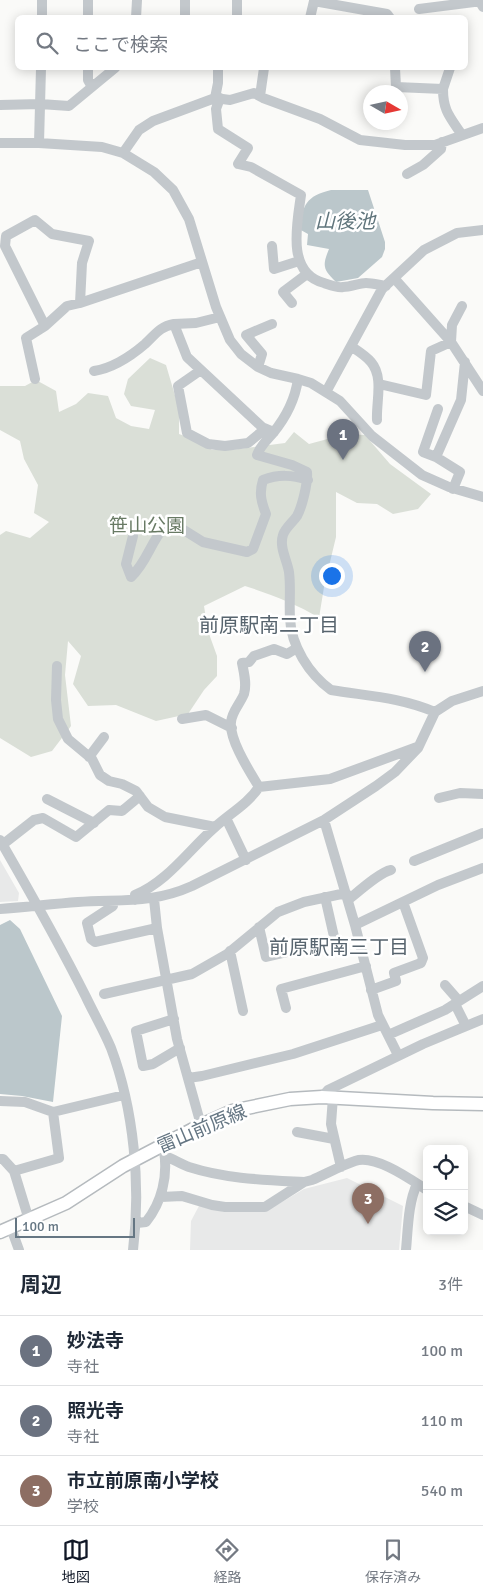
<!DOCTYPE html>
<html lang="ja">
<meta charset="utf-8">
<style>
:root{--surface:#fff;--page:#f2f2f3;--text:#1f2937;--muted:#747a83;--line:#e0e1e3;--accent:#111827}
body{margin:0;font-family:Signika,"Noto Sans JP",sans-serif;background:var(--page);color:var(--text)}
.controls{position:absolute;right:15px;bottom:15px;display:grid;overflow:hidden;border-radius:8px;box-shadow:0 2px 12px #0003}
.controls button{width:45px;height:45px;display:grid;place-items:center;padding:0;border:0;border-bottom:1px solid var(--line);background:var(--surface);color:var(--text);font:25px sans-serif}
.compass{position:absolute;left:363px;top:85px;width:45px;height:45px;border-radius:50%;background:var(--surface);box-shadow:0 2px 12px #0003;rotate:99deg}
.scale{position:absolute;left:15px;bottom:12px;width:120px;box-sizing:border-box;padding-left:5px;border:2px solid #657683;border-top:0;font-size:14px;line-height:18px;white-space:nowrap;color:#657683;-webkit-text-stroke:4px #fff;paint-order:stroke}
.you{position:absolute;left:331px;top:575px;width:18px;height:18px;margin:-12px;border:4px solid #fff;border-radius:50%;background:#1a73e8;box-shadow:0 0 0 8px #1a73e833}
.badge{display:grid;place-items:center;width:32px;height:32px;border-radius:50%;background:var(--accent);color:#fff;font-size:16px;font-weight:700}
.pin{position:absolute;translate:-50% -41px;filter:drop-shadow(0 1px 2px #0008)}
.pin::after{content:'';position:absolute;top:26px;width:18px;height:15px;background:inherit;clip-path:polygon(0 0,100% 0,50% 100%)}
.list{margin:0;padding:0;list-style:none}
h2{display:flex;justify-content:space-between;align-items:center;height:65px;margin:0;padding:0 20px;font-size:21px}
h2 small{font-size:16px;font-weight:400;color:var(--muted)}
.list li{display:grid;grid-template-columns:32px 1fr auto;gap:15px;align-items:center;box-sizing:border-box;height:70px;padding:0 20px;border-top:1px solid var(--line)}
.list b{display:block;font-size:19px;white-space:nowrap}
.list p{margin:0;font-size:16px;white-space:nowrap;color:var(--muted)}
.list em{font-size:16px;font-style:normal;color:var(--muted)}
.icon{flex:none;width:28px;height:28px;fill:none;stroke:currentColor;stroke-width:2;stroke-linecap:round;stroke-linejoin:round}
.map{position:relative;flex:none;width:483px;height:1250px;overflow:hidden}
.search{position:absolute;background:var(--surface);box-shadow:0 2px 12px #0003;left:15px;right:15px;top:15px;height:55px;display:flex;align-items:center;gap:12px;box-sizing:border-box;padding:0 18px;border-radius:8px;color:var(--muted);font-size:19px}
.sheet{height:275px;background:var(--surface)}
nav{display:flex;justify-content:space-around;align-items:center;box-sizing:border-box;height:70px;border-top:1px solid var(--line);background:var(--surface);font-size:14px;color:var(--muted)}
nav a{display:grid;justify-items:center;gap:2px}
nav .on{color:var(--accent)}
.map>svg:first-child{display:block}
</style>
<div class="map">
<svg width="483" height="1250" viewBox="0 0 483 1250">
<rect width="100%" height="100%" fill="#fafaf8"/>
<!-- built -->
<path fill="#e8e9e9" d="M 0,860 L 19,893 L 18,901 L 0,902 Z
M 347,1178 L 403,1206 L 399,1250 L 190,1250 L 191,1221 L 200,1204 L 224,1212 L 265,1212 L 304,1189 Z"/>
<!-- green -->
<path fill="#dadfd7" d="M 150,358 L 166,365 L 179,409 L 179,434 L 201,442 L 212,450 L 231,450 L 285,443 L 294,432 L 309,444 L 346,434 L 365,435 L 390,464 L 431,494 L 418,509 L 393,514 L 377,504 L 357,503 L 336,492 L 336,537 L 324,587 L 319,618 C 297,604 270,594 245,586 L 204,606 L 208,631 L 217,656 L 217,676 L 204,690 L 188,714 L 156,721 L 116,705 L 88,706 L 73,684 L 81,656 L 68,641 L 65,675 L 71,726 L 52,751 L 31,757 L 0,738 L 0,535 L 6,531 L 30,538 L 49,522 L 34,513 L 38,485 L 24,459 L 20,441 L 0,430 L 0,386 L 25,386 L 36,380 L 56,391 L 59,412 L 76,404 L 88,393 L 108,396 L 116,418 L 131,426 L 149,429 L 155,410 L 131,406 L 124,394 L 128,379 Z"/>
<!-- water -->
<path fill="#bbc7cb" d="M 331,190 L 368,190 L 385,242 L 385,249 L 382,257 L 358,278 L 336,282 C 323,269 322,266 329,249 L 307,245 L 308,234 L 299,229 C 303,205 306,196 331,190 Z
M 10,920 L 20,929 L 62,1016 L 53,1102 L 22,1096 L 0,1094 L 0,925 Z"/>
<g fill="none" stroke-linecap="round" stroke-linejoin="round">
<!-- major casing -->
<g stroke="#b5babe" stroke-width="15">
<path id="major" d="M 0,1232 L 66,1203 L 123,1166 L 201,1125 L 232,1111 L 290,1099 L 322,1097 L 433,1103 L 483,1104"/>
</g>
<!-- minor -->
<path stroke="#c3c8cc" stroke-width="10" d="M 237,0 L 237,18
M 419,9 L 474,2 L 480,2 L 483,7
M 42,18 L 42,0
M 88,18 L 88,0
M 136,18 L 137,0
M 185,18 L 185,0
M 310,18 L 314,1 L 387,14 L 390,18
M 88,68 L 88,80 L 92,87
M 395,68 L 396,87 L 443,89 C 443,111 450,117 462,135
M 443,89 L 450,68
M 260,96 L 264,68
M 215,98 L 218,83 L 218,68
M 220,98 L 216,109 L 218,129 L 248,148 L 238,164 L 251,167 L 301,195 C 297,224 286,273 324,283 C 330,285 337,288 343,287 C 351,287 359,283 366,283 C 373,283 379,285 386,286
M 0,105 L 40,104 L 69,106 L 115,68
M 0,143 L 39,143 L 102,147 L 123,153 L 154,172 L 173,190 L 189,219 L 216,307 L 230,340 L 241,354 L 258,367 L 271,373 L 298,379 L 311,383 L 340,401 L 372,436 L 422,475 L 449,487 L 483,497
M 39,143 L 41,68
M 123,153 L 139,130 L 153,121 L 215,98 L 230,100 L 254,93 L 263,98 L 320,119 L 360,140 L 405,145 L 435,145 L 483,128
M 407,174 L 423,165 L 441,149 L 442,142
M 272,246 L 274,269 L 299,261
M 394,278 L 451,342 L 483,391
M 80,303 L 67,306 L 45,326 L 5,246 L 6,236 L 35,220 L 52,234 L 89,241 L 82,263 L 80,303 L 202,262
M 292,303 L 283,292 L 307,274
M 174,324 L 196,323 L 220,317
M 352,347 C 358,351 366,356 371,362 C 384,377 376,402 377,420
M 258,367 L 262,354 L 246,335 L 272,324
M 201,370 L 178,386 L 187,433 L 208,444 L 225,446 L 248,443 L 265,429
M 94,371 C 113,368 131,356 145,344 C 156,334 159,327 174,324 L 187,357 L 262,427 L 274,432
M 35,379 L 26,338 L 45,326
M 298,379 C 295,400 287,416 273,433 C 267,440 260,446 257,455 L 292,465 L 307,472 C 308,483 302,507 297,516 C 293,522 285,528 283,535 C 279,547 287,560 289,572 C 291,588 289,603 290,618 C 291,646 309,674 331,690 C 367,696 400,697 435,712
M 379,384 L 426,395 L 431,351 L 451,342 L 452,325 L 462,306
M 326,392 L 382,289 L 424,250 L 457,233 L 483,230
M 436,457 L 423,452 L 438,409
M 453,489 L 460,472 L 436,457 L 461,400 L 465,362
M 133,536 L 126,564 L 131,577 C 147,562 150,543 165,526 L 179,527 L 203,542 L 247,552 L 253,549 L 266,514 C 261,501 259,493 263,480 C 279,474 292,475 308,480
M 57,666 L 56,700 L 58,719 L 68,739 L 92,759 L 100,775 L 109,781 L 122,784 L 136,791 L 148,807 L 165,817 L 215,827
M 182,719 L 206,715 L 232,728
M 89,757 L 104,737
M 259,787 C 250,772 229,740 231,722 C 232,711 240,704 244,694 C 247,684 244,673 242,663 L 249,662 L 254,656 L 274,649 L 287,654 L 297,648
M 259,787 L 330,779 L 417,747
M 439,798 L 460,793 L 483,794
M 47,799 L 94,823
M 226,818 L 246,860
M 324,820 L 355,925 L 378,1015 L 398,1055
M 0,840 C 30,892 59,943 86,997 C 94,1014 104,1031 111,1048 C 134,1109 141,1186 133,1250
M 2,845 L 34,820 L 43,818 L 76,837 L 109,810 L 122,811 L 140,796
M 414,861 L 483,833
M 154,899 L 157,928 L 177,1039 L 201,1125
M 135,900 L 135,895 C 167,882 188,851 214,828 C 229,814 248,804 259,787
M 348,900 C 358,892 380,872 391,870
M 113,901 L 113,906 L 87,923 L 91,939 L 95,942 L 157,928
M 0,909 C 26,907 52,904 78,902 C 120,899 152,904 192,886 L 324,820 L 376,786 L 395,772 L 418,748 L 435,712 L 452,701 L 483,691
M 355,925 L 438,885 L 483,868
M 259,927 L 266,957 L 335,941 L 325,897
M 230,951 L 243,1011
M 445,985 L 459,1001
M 371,990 L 396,981 L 394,973 L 421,963 L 423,958 L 403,902
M 104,994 L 192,974 L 227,954 L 278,912 L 304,902 L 346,893
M 455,1004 L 466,1026
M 286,1008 L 281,989 L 366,966
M 174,1019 L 136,1031 L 143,1066 L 153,1064 L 180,1048
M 388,1035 L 445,1010 L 483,986
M 188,1078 L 202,1076 L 293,1054 L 382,1025
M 322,1097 L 328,1090 L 423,1044 L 483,1019
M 333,1097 L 331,1124 L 341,1167
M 0,1101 L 25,1102 L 53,1112 L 124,1095
M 297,1132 L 334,1139
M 165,1156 C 173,1159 181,1164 189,1167 C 226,1179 266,1180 304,1182
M 0,1159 L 3,1159 L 14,1171 L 29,1220
M 14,1171 L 59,1158 L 53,1112
M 161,1197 L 182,1196 L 212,1205 L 225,1207 L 265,1207 L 304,1182 L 312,1180 C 326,1174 340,1166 355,1161 C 375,1154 410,1179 427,1190
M 464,1206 L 483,1215
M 137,1223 L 146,1222 C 162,1202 168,1176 164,1151
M 11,1228 L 19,1250
M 406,1250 C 408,1229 408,1203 417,1184"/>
<!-- major -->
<use href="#major" stroke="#fff" stroke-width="12"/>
</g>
<g text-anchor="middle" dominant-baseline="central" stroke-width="5" stroke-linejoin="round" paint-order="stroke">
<!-- park labels -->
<g font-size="19" fill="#687a64" stroke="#fff">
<text x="147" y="526">笹山公園</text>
</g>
<!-- street labels -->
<g font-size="19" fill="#657683" stroke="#fff">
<text transform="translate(202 1129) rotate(-23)">雷山前原線</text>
</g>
<!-- water labels -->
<g font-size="20" font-style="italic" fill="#60757c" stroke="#fff">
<text x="345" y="221">山後池</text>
</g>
<!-- neighbourhood labels -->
<g font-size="20" fill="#57646e" stroke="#fff">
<text x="269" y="625">前原駅南二丁目</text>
<text x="339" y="947">前原駅南三丁目</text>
</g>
</g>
</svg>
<div class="controls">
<button><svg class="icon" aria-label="locate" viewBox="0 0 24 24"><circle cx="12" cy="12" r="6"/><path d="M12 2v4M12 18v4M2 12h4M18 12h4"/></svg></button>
<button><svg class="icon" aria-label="layers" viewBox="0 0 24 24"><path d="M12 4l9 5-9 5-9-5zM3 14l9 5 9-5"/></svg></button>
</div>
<svg class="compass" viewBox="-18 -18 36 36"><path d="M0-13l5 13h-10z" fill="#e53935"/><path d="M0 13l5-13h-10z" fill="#747a83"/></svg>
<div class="scale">100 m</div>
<div class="you"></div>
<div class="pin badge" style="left:343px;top:460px;background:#6b7280">1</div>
<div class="pin badge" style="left:425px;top:672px;background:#6b7280">2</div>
<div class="pin badge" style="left:368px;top:1224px;background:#8d6e63">3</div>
<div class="search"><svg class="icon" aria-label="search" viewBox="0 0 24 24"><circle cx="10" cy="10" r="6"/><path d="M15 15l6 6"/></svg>ここで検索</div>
</div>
<section class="sheet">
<h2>周辺<small>3件</small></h2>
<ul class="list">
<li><span class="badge" style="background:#6b7280">1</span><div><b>妙法寺</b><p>寺社</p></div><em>100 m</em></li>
<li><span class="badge" style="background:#6b7280">2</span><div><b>照光寺</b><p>寺社</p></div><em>110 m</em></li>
<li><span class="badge" style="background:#8d6e63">3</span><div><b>市立前原南小学校</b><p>学校</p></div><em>540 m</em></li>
</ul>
</section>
<nav>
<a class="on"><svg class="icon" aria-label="map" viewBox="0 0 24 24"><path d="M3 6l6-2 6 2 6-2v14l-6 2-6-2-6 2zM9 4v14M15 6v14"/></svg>地図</a>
<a><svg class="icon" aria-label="directions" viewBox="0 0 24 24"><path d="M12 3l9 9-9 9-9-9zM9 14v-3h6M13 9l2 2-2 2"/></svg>経路</a>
<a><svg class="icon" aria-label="saved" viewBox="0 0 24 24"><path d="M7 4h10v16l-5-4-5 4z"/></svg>保存済み</a>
</nav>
